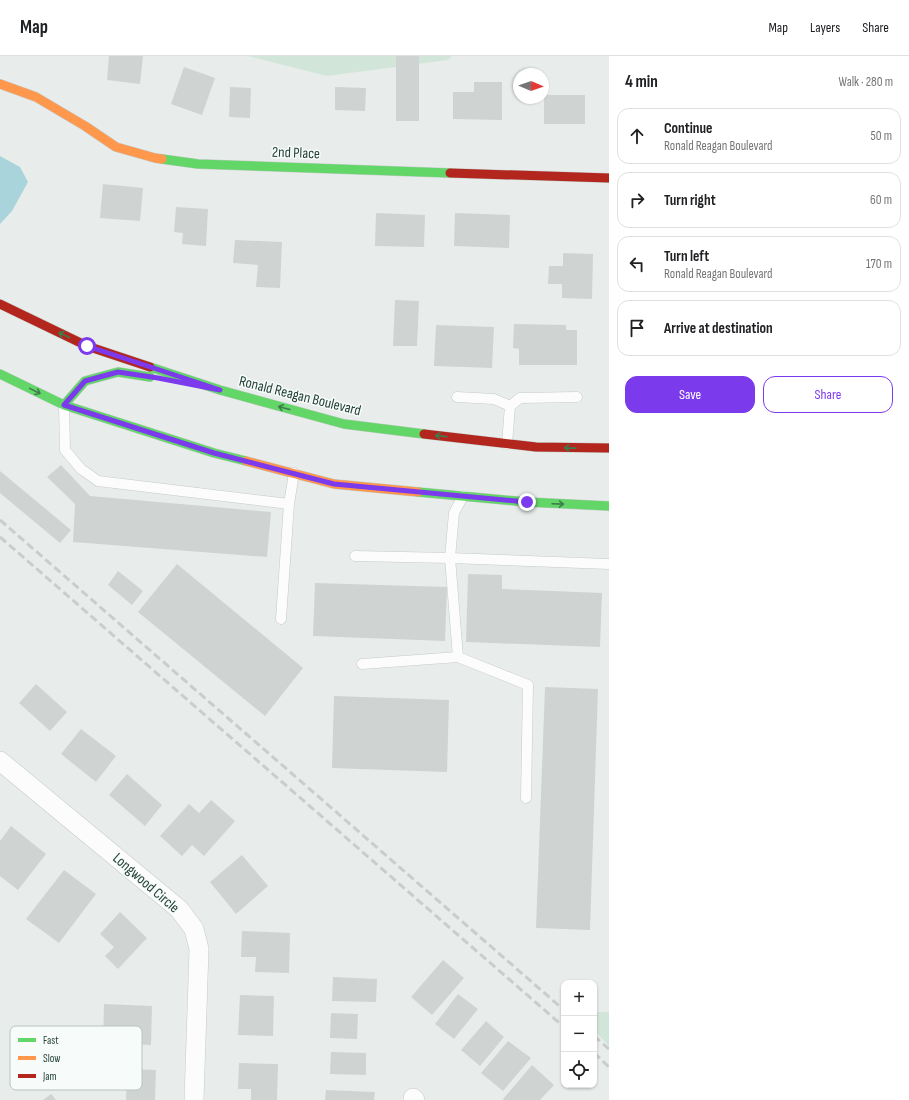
<!DOCTYPE html>
<meta charset="utf-8">
<style>
:root{--surface:#fff;--page:#f2f2f2;--text:#202124;--muted:#757577;--line:#e0e0e0;--accent:#7c3aed}
body{margin:0;font-family:"Sofia Sans Condensed",sans-serif;background:var(--page);color:var(--text)}
.controls{position:absolute;right:12px;bottom:12px;display:grid;overflow:hidden;border-radius:8px;box-shadow:0 1px 3px #0004}
.controls button{width:36px;height:36px;display:grid;place-items:center;padding:0;border:0;border-bottom:1px solid var(--line);background:var(--surface);color:var(--text);font:20px sans-serif}
.compass{position:absolute;left:513px;top:12px;width:36px;height:36px;border-radius:50%;background:var(--surface);box-shadow:0 1px 3px #0004;rotate:92deg}
.stop{position:absolute;width:12px;height:12px;margin:-9px;border:3px solid #7c3aed;border-radius:50%;background:#fff}
.stop.end{background:#7c3aed;border-color:#fff;box-shadow:0 1px 4px #0008}
.list{margin:0;padding:0;list-style:none}
h2{display:flex;justify-content:space-between;align-items:center;height:52px;margin:0;padding:0 16px;font-size:17px}
h2 small{font-size:13px;font-weight:400;color:var(--muted)}
.list li{display:grid;grid-template-columns:26px 1fr auto;gap:12px;align-items:center;box-sizing:border-box;height:56px;margin:0 8px 8px;padding:0 8px;border:1px solid var(--line);border-radius:12px}
.list b{display:block;font-size:15px;white-space:nowrap}
.list p{margin:0;font-size:13px;white-space:nowrap;color:var(--muted)}
.list em{font-size:13px;font-style:normal;color:var(--muted)}
.actions{display:flex;gap:8px;padding:12px 16px}
.actions a{flex:1;padding:9px 0;border:1px solid var(--accent);border-radius:12px;text-align:center;font-size:14px;color:var(--accent)}
.actions .main{background:var(--accent);color:#fff}
.icon{flex:none;width:22px;height:22px;fill:none;stroke:currentColor;stroke-width:2;stroke-linecap:round;stroke-linejoin:round}
.map{position:relative;flex:none;width:609px;height:1044px;overflow:hidden}
header{display:flex;align-items:center;gap:24px;box-sizing:border-box;height:56px;padding:0 20px;background:var(--surface);border-bottom:1px solid var(--line)}
header strong{font-size:19px}
nav{display:flex;gap:22px;margin-inline-start:auto;font-size:14px}
main{display:flex}
aside{flex:1;background:var(--surface)}
.map>svg:first-child{display:block}
</style>
<header>
<strong>Map</strong>
<nav><a>Map</a><a>Layers</a><a>Share</a></nav>
</header>
<main>
<div class="map">
<svg width="609" height="1044" viewBox="0 0 609 1044">
<rect width="100%" height="100%" fill="#e8edeb"/>
<!-- green -->
<path fill="#d1e6d8" d="M 248,0 L 452,0 L 448,4 L 327,20 Z
M 594,956 L 609,956 L 609,990 L 594,974 Z"/>
<!-- water -->
<path fill="#a9d4db" d="M 0,100 L 20,111 L 28,126 L 12,155 L 0,168 Z"/>
<!-- building -->
<path fill="#cfd4d2" d="M 109,0 L 143,0 L 140,28 L 107,24 Z
M 396,0 L 419,0 L 419,65 L 396,65 Z
M 184,11 L 215,22 L 202,59 L 171,48 Z
M 474,26 L 502,26 L 502,64 L 453,63 L 453,36 L 474,36 Z
M 230,31 L 251,32 L 250,62 L 229,61 Z
M 335,31 L 366,32 L 365,55 L 335,54 Z
M 544,39 L 585,39 L 585,68 L 544,68 Z
M 103,128 L 143,132 L 140,165 L 100,162 Z
M 176,151 L 208,153 L 206,190 L 182,188 L 183,177 L 174,176 Z
M 376,157 L 425,159 L 424,191 L 375,190 Z
M 455,157 L 510,159 L 509,192 L 454,190 Z
M 235,184 L 282,186 L 280,232 L 256,231 L 258,209 L 233,207 Z
M 563,197 L 593,198 L 592,243 L 562,242 L 562,228 L 548,228 L 549,210 L 563,210 Z
M 395,244 L 419,245 L 417,290 L 393,290 Z
M 514,268 L 566,269 L 566,274 L 577,274 L 577,309 L 519,309 L 519,293 L 513,292 Z
M 436,269 L 494,271 L 492,312 L 434,310 Z
M 61,409 L 90,440 L 271,456 L 267,501 L 73,486 L 75,448 L 47,421 Z
M 0,415 L 71,474 L 60,487 L 0,437 Z
M 177,508 L 303,612 L 265,660 L 138,556 Z
M 118,515 L 143,535 L 132,549 L 108,529 Z
M 468,518 L 502,519 L 502,533 L 602,537 L 600,591 L 466,586 Z
M 315,527 L 447,531 L 445,585 L 313,580 Z
M 36,628 L 67,656 L 50,675 L 19,647 Z
M 545,631 L 598,633 L 590,874 L 536,872 Z
M 334,640 L 449,644 L 447,716 L 332,712 Z
M 81,673 L 116,700 L 96,726 L 61,698 Z
M 127,718 L 162,749 L 145,770 L 109,739 Z
M 211,744 L 235,765 L 204,800 L 192,789 L 182,800 L 160,780 L 189,748 L 199,757 Z
M 11,770 L 46,798 L 18,834 L 0,820 L 0,785 Z
M 242,799 L 268,830 L 236,858 L 210,826 Z
M 64,814 L 96,838 L 59,887 L 26,863 Z
M 120,856 L 147,882 L 118,913 L 105,900 L 114,891 L 100,878 Z
M 242,875 L 290,877 L 289,917 L 255,916 L 256,901 L 241,901 Z
M 443,904 L 464,922 L 432,959 L 411,941 Z
M 333,921 L 377,923 L 376,946 L 332,945 Z
M 458,938 L 478,953 L 454,983 L 435,968 Z
M 240,939 L 274,940 L 273,980 L 238,979 Z
M 104,948 L 152,950 L 151,989 L 103,987 Z
M 331,957 L 358,958 L 357,983 L 330,982 Z
M 486,965 L 504,981 L 480,1010 L 461,994 Z
M 508,985 L 531,1002 L 503,1035 L 481,1017 Z
M 331,996 L 366,997 L 366,1019 L 330,1018 Z
M 239,1007 L 278,1008 L 277,1044 L 251,1044 L 251,1033 L 238,1033 Z
M 532,1009 L 554,1029 L 540,1044 L 504,1044 L 503,1043 Z
M 127,1013 L 156,1014 L 155,1044 L 126,1044 Z
M 326,1034 L 375,1036 L 374,1044 L 325,1044 Z
M 51,1038 L 56,1044 L 43,1044 Z"/>
<g fill="none" stroke-linecap="round" stroke-linejoin="round">
<!-- lane casing -->
<g stroke="#c5cac8" stroke-width="11">
<path id="lane" d="M 457,341 L 494,343 L 510,350
M 64,349 L 65,394 L 81,413 L 98,425 L 289,448 L 294,417
M 507,388 L 510,350 L 520,342 L 577,341
M 463,440 L 454,457 L 450,502 L 458,601 L 528,629 L 526,742
M 355,500 L 450,502 L 609,508
M 281,563 L 289,448
M 362,608 L 458,601"/>
</g>
<!-- street casing -->
<g stroke="#c5cac8" stroke-width="20">
<path id="street" d="M 0,705 L 179,853 L 194,873 L 199,893 L 194,1044
M 413,1042 L 415,1044"/>
</g>
<!-- fast casing -->
<g stroke="#c3cbc8" stroke-width="10">
<path id="fast" d="M 162,103 L 198,108 L 450,117
M 150,311 L 220,334 L 344,368 L 424,378
M 0,318 L 64,349 L 214,397 L 246,405
M 64,349 L 85,325 L 118,316 L 150,321
M 418,436 L 527,446 L 609,450"/>
</g>
<!-- slow casing -->
<g stroke="#c3cbc8" stroke-width="10">
<path id="slow" d="M 0,28 L 36,41 L 85,70 L 116,91 L 155,102 L 162,103
M 246,405 L 334,428 L 418,436"/>
</g>
<!-- jam casing -->
<g stroke="#c3cbc8" stroke-width="10">
<path id="jam" d="M 450,117 L 609,122
M 0,248 L 87,290 L 150,311
M 424,378 L 536,391 L 609,392"/>
</g>
<!-- lane -->
<use href="#lane" stroke="#fcfcfc" stroke-width="10"/>
<!-- street -->
<use href="#street" stroke="#fcfcfc" stroke-width="19"/>
<!-- fast -->
<use href="#fast" stroke="#63d668" stroke-width="9"/>
<!-- slow -->
<use href="#slow" stroke="#ff974d" stroke-width="9"/>
<!-- jam -->
<use href="#jam" stroke="#b3261e" stroke-width="9"/>
<!-- rail -->
<path stroke="#c9cdcc" stroke-width="3" stroke-dasharray="8 4" stroke-linecap="butt" d="M 0,464 L 564,954
M 0,481 L 564,971
M 594,980 L 609,993
M 594,997 L 609,1011"/>
</g>
<!-- one-way arrows -->
<defs><path id="oneway-shaft" d="M-6 0H5M1.5-3L5.5 0L1.5 3" fill="none" stroke-width="1.6" stroke-linecap="round" stroke-linejoin="round"/></defs>
<g stroke="#3d7d4c">
<use href="#oneway-shaft" transform="translate(64 279) rotate(-154)"/>
<use href="#oneway-shaft" transform="translate(35 335) rotate(26)"/>
<use href="#oneway-shaft" transform="translate(284 352) rotate(-165)"/>
<use href="#oneway-shaft" transform="translate(441 380) rotate(-173)"/>
<use href="#oneway-shaft" transform="translate(570 392) rotate(-179)"/>
<use href="#oneway-shaft" transform="translate(558 448) rotate(2)"/>
</g>
<g fill="none" stroke-linecap="round" stroke-linejoin="round">
<!-- route -->
<path stroke="#7c3aed" stroke-width="5" d="M 87,290 L 220,334 L 158,322 L 118,316 L 85,325 L 64,349 L 214,397 L 334,428 L 527,446"/>
</g>
<g text-anchor="middle" dominant-baseline="central" stroke-width="3" stroke-linejoin="round" paint-order="stroke">
<!-- street labels -->
<g font-size="15" fill="#24423a" stroke="#f7fbf9">
<text transform="translate(296 97) rotate(2)">2nd Place</text>
<text transform="translate(300 340) rotate(14)">Ronald Reagan Boulevard</text>
<text transform="translate(146 827) rotate(41)">Longwood Circle</text>
</g>
</g>
<!-- legend -->
<rect x="10" y="970" width="132" height="64" rx="6" fill="#f7fbf9" stroke="#b8c4c0" stroke-width="1"/>
<rect x="18" y="982" width="18" height="4" fill="#63d668"/>
<rect x="18" y="1000" width="18" height="4" fill="#ff974d"/>
<rect x="18" y="1018" width="18" height="4" fill="#b3261e"/>
<g font-size="11" fill="#24423a">
<text x="43" y="988">Fast</text>
<text x="43" y="1006">Slow</text>
<text x="43" y="1024">Jam</text>
</g>
</svg>
<div class="controls">
<button>+</button>
<button>−</button>
<button><svg class="icon" aria-label="locate" viewBox="0 0 24 24"><circle cx="12" cy="12" r="6"/><path d="M12 2v4M12 18v4M2 12h4M18 12h4"/></svg></button>
</div>
<svg class="compass" viewBox="-18 -18 36 36"><path d="M0-13l5 13h-10z" fill="#e53935"/><path d="M0 13l5-13h-10z" fill="#757577"/></svg>
<div class="stop" style="left:87px;top:290px"></div>
<div class="stop end" style="left:527px;top:446px"></div>
</div>
<aside>
<h2>4 min<small>Walk · 280 m</small></h2>
<ul class="list">
<li><svg class="icon" aria-label="ahead" viewBox="0 0 24 24"><path d="M12 20V5M6 11l6-6 6 6"/></svg><div><b>Continue</b><p>Ronald Reagan Boulevard</p></div><em>50 m</em></li>
<li><svg class="icon" aria-label="right" viewBox="0 0 24 24"><path d="M7 20v-9h11M14 6l5 5-5 5"/></svg><div><b>Turn right</b></div><em>60 m</em></li>
<li><svg class="icon" aria-label="left" viewBox="0 0 24 24"><path d="M17 20v-9H6M10 6l-5 5 5 5"/></svg><div><b>Turn left</b><p>Ronald Reagan Boulevard</p></div><em>170 m</em></li>
<li><svg class="icon" aria-label="arrive" viewBox="0 0 24 24"><path d="M6 21V4h12l-3 4 3 4H6"/></svg><div><b>Arrive at destination</b></div></li>
</ul>
<div class="actions"><a class="main">Save</a><a>Share</a></div>
</aside>
</main>
